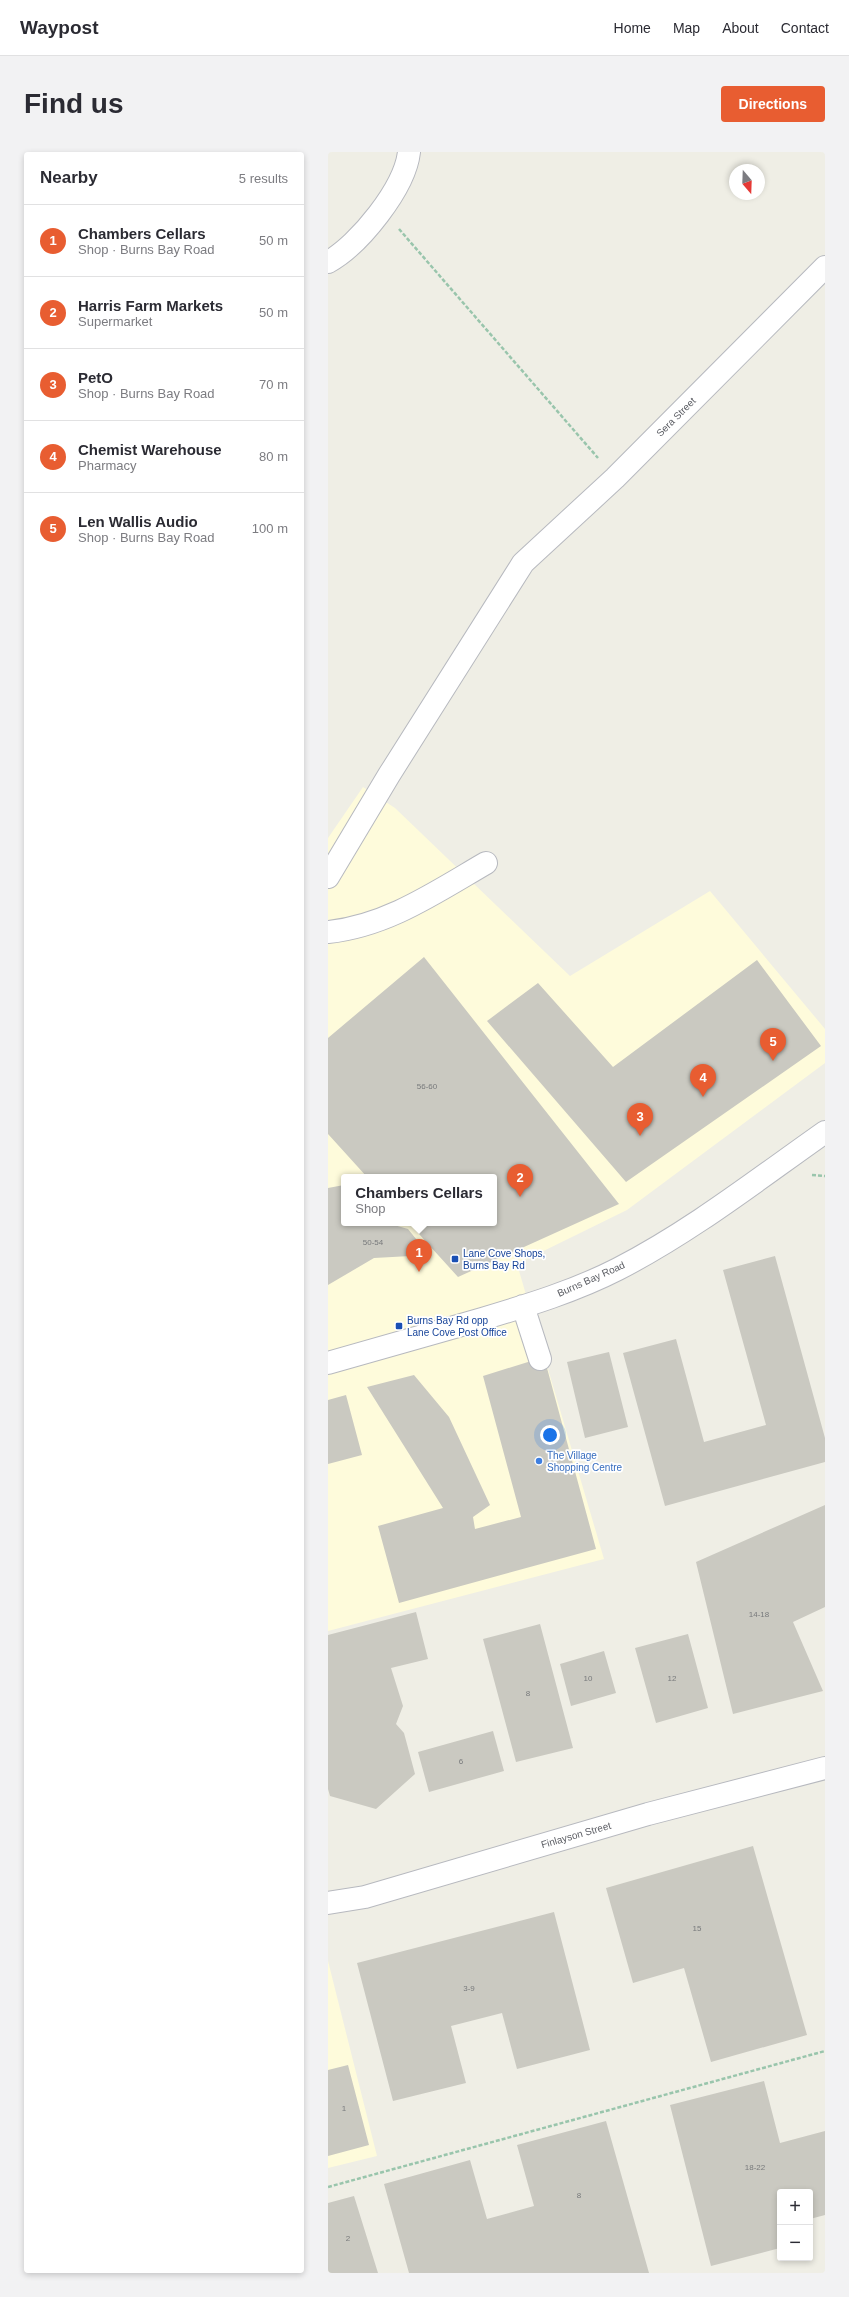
<!DOCTYPE html>
<meta charset="utf-8">
<style>
:root{--surface:#fff;--page:#f2f2f3;--text:#2b2b33;--muted:#7c7c81;--line:#e1e1e2;--accent:#e85d31}
body{margin:0;font-family:Arial,sans-serif;background:var(--page);color:var(--text)}
.controls{position:absolute;right:12px;bottom:12px;display:grid;overflow:hidden;border-radius:4px;box-shadow:0 2px 6px #0003}
.controls button{width:36px;height:36px;display:grid;place-items:center;padding:0;border:0;border-bottom:1px solid var(--line);background:var(--surface);color:var(--text);font:20px sans-serif}
.compass{position:absolute;left:401px;top:12px;width:36px;height:36px;border-radius:50%;background:var(--surface);box-shadow:0 2px 6px #0003;rotate:161deg}
.you{position:absolute;left:222px;top:1283px;width:14px;height:14px;margin:-10px;border:3px solid #fff;border-radius:50%;background:#1a73e8;box-shadow:0 0 0 6px #1a73e833}
.badge{display:grid;place-items:center;width:26px;height:26px;border-radius:50%;background:var(--accent);color:#fff;font-size:13px;font-weight:700}
.pin{position:absolute;translate:-50% -33px;filter:drop-shadow(0 1px 2px #0008)}
.pin::after{content:'';position:absolute;top:21px;width:14px;height:12px;background:inherit;clip-path:polygon(0 0,100% 0,50% 100%)}
.popup{position:absolute;left:13px;top:1022px;width:156px;height:52px;box-sizing:border-box;display:grid;place-content:center;border-radius:4px;background:var(--surface);filter:drop-shadow(0 1px 3px #0005);font-size:13px;white-space:nowrap;color:var(--muted)}
.popup b{font-size:15px;color:var(--text)}
.popup::after{content:'';position:absolute;left:50%;top:100%;margin-left:-8px;border:8px solid transparent;border-top-color:var(--surface)}
.list{margin:0;padding:0;list-style:none}
h2{display:flex;justify-content:space-between;align-items:center;height:52px;margin:0;padding:0 16px;font-size:17px}
h2 small{font-size:13px;font-weight:400;color:var(--muted)}
.list li{display:grid;grid-template-columns:26px 1fr auto;gap:12px;align-items:center;box-sizing:border-box;height:72px;padding:0 16px;border-top:1px solid var(--line)}
.list b{display:block;font-size:15px;white-space:nowrap}
.list p{margin:0;font-size:13px;white-space:nowrap;color:var(--muted)}
.list em{font-size:13px;font-style:normal;color:var(--muted)}
.map{position:relative;flex:none;width:497px;height:2121px;overflow:hidden;border-radius:4px}
header{display:flex;align-items:center;gap:24px;box-sizing:border-box;height:56px;padding:0 20px;background:var(--surface);border-bottom:1px solid var(--line)}
header strong{font-size:19px}
nav{display:flex;gap:22px;margin-inline-start:auto;font-size:14px}
.intro{display:flex;align-items:center;justify-content:space-between;box-sizing:border-box;height:96px;padding:0 24px}
h1{margin:0;font-size:28px}
.button{padding:10px 18px;border-radius:4px;background:var(--accent);color:#fff;font-size:14px;font-weight:700}
main{display:flex;gap:24px;padding:0 24px}
aside{flex:1;background:var(--surface);border-radius:4px;box-shadow:0 2px 6px #0003}
.map>svg:first-child{display:block}
</style>
<header>
<strong>Waypost</strong>
<nav><a>Home</a><a>Map</a><a>About</a><a>Contact</a></nav>
</header>
<div class="intro"><h1>Find us</h1><a class="button">Directions</a></div>
<main>
<aside>
<h2>Nearby<small>5 results</small></h2>
<ul class="list">
<li><span class="badge">1</span><div><b>Chambers Cellars</b><p>Shop · Burns Bay Road</p></div><em>50 m</em></li>
<li><span class="badge">2</span><div><b>Harris Farm Markets</b><p>Supermarket</p></div><em>50 m</em></li>
<li><span class="badge">3</span><div><b>PetO</b><p>Shop · Burns Bay Road</p></div><em>70 m</em></li>
<li><span class="badge">4</span><div><b>Chemist Warehouse</b><p>Pharmacy</p></div><em>80 m</em></li>
<li><span class="badge">5</span><div><b>Len Wallis Audio</b><p>Shop · Burns Bay Road</p></div><em>100 m</em></li>
</ul>
</aside>
<div class="map">
<svg width="497" height="2121" viewBox="0 0 497 2121">
<rect width="100%" height="100%" fill="#efeee5"/>
<!-- commercial -->
<path fill="#fefbdb" fill-rule="evenodd" d="M 35,635 L 67,656 L 242,824 L 382,739 L 497,877 L 497,911 L 299,1058 L 189,1112 L 276,1407 L 0,1479 L 0,686 ZM 16,1025 L 166,1025 L 166,1071 L 16,1071 Z
M 0,1809 L 49,2004 L 0,2016 Z"/>
<!-- building -->
<path fill="#cac9c1" d="M 96,805 L 291,1052 L 130,1125 L 81,1071 L 166,1071 L 166,1025 L 39,1025 L 0,982 L 0,886 Z
M 429,808 L 493,894 L 298,1030 L 159,869 L 210,831 L 285,915 Z
M 16,1033 L 16,1071 L 59,1071 L 80,1077 L 101,1103 L 46,1106 L 0,1133 L 0,1036 Z
M 447,1104 L 497,1286 L 497,1310 L 337,1354 L 295,1201 L 348,1187 L 376,1290 L 438,1273 L 395,1118 Z
M 281,1200 L 300,1275 L 257,1286 L 239,1210 Z
M 216,1205 L 268,1397 L 71,1451 L 50,1374 L 115,1356 L 39,1235 L 86,1223 L 121,1265 L 162,1353 L 145,1365 L 147,1377 L 193,1365 L 155,1224 Z
M 18,1243 L 34,1303 L 0,1312 L 0,1248 Z
M 497,1353 L 497,1455 L 465,1470 L 495,1539 L 405,1562 L 368,1410 Z
M 88,1460 L 100,1507 L 63,1516 L 75,1554 L 68,1572 L 76,1581 L 87,1622 L 48,1657 L 2,1644 L 0,1637 L 0,1483 Z
M 212,1472 L 245,1596 L 188,1610 L 155,1487 Z
M 360,1482 L 380,1556 L 328,1571 L 307,1496 Z
M 276,1499 L 288,1541 L 243,1554 L 232,1512 Z
M 165,1579 L 176,1619 L 101,1640 L 90,1600 Z
M 425,1694 L 479,1883 L 383,1910 L 356,1816 L 305,1831 L 278,1736 Z
M 226,1760 L 262,1898 L 189,1917 L 174,1861 L 123,1874 L 138,1931 L 65,1949 L 29,1811 Z
M 20,1913 L 41,1993 L 0,2004 L 0,1918 Z
M 436,1929 L 452,1991 L 497,1979 L 497,2063 L 482,2067 L 482,2040 L 452,2040 L 452,2096 L 383,2114 L 342,1953 Z
M 278,1969 L 321,2121 L 81,2121 L 56,2032 L 142,2008 L 159,2067 L 206,2054 L 189,1993 Z
M 26,2044 L 50,2121 L 0,2121 L 0,2051 Z"/>
<g fill="none" stroke-linecap="round" stroke-linejoin="round">
<!-- minor casing -->
<g stroke="#b7b9bf" stroke-width="24">
<path id="minor" d="M 0,110 C 31,93 77,36 81,0
M 0,725 L 61,623 L 195,411 L 287,326 L 497,115
M 0,780 C 59,774 108,740 158,711
M 195,1154 L 212,1207
M 0,1211 C 52,1196 103,1182 154,1167 C 201,1153 247,1139 290,1117 C 364,1079 430,1027 497,980
M 0,1751 L 37,1745 L 320,1662 L 497,1616"/>
</g>
<!-- path -->
<path stroke="#99c5ac" stroke-width="2.5" stroke-dasharray="4 2" stroke-linecap="butt" d="M 71,77 L 270,306
M 484,1023 L 497,1024
M 0,2035 L 497,1899"/>
<!-- minor -->
<use href="#minor" stroke="#fff" stroke-width="22"/>
</g>
<!-- markers -->
<g fill="#1a4fb4" stroke="#fff" stroke-width="1.5">
<rect x="123" y="1103" width="8" height="8" rx="2"/>
<rect x="67" y="1170" width="8" height="8" rx="2"/>
</g>
<circle fill="#3f7fe0" stroke="#fff" stroke-width="1.5" cx="211" cy="1309" r="4"/>
<g text-anchor="middle" dominant-baseline="central" stroke-width="3.5" stroke-linejoin="round" paint-order="stroke">
<!-- number labels -->
<g font-size="8" fill="#787a7c">
<text x="99" y="934">56-60</text>
<text x="45" y="1090">50-54</text>
<text x="431" y="1462">14-18</text>
<text x="260" y="1526">10</text>
<text x="344" y="1526">12</text>
<text x="200" y="1541">8</text>
<text x="133" y="1609">6</text>
<text x="369" y="1776">15</text>
<text x="141" y="1836">3-9</text>
<text x="16" y="1956">1</text>
<text x="427" y="2015">18-22</text>
<text x="251" y="2043">8</text>
<text x="20" y="2086">2</text>
</g>
<!-- street labels -->
<g font-size="10" fill="#5d5f65" stroke="#fff">
<text transform="translate(348 265) rotate(-45)">Sera Street</text>
<text transform="translate(263 1127) rotate(-24)">Burns Bay Road</text>
<text transform="translate(248 1683) rotate(-16)">Finlayson Street</text>
</g>
<!-- transit labels -->
<g font-size="10" fill="#164399" stroke="#fff" text-anchor="start">
<text x="135" y="1101">Lane Cove Shops,<tspan x="135" dy="12">Burns Bay Rd</tspan></text>
<text x="79" y="1168">Burns Bay Rd opp<tspan x="79" dy="12">Lane Cove Post Office</tspan></text>
</g>
<!-- shop labels -->
<g font-size="10" fill="#366cbe" stroke="#fff" text-anchor="start">
<text x="219" y="1303">The Village<tspan x="219" dy="12">Shopping Centre</tspan></text>
</g>
</g>
</svg>
<div class="controls">
<button>+</button>
<button>−</button>
</div>
<svg class="compass" viewBox="-18 -18 36 36"><path d="M0-13l5 13h-10z" fill="#e53935"/><path d="M0 13l5-13h-10z" fill="#7c7c81"/></svg>
<div class="you"></div>
<div class="pin badge" style="left:91px;top:1120px">1</div>
<div class="popup"><b>Chambers Cellars</b>Shop</div>
<div class="pin badge" style="left:192px;top:1045px">2</div>
<div class="pin badge" style="left:312px;top:984px">3</div>
<div class="pin badge" style="left:375px;top:945px">4</div>
<div class="pin badge" style="left:445px;top:909px">5</div>
</div>
</main>
